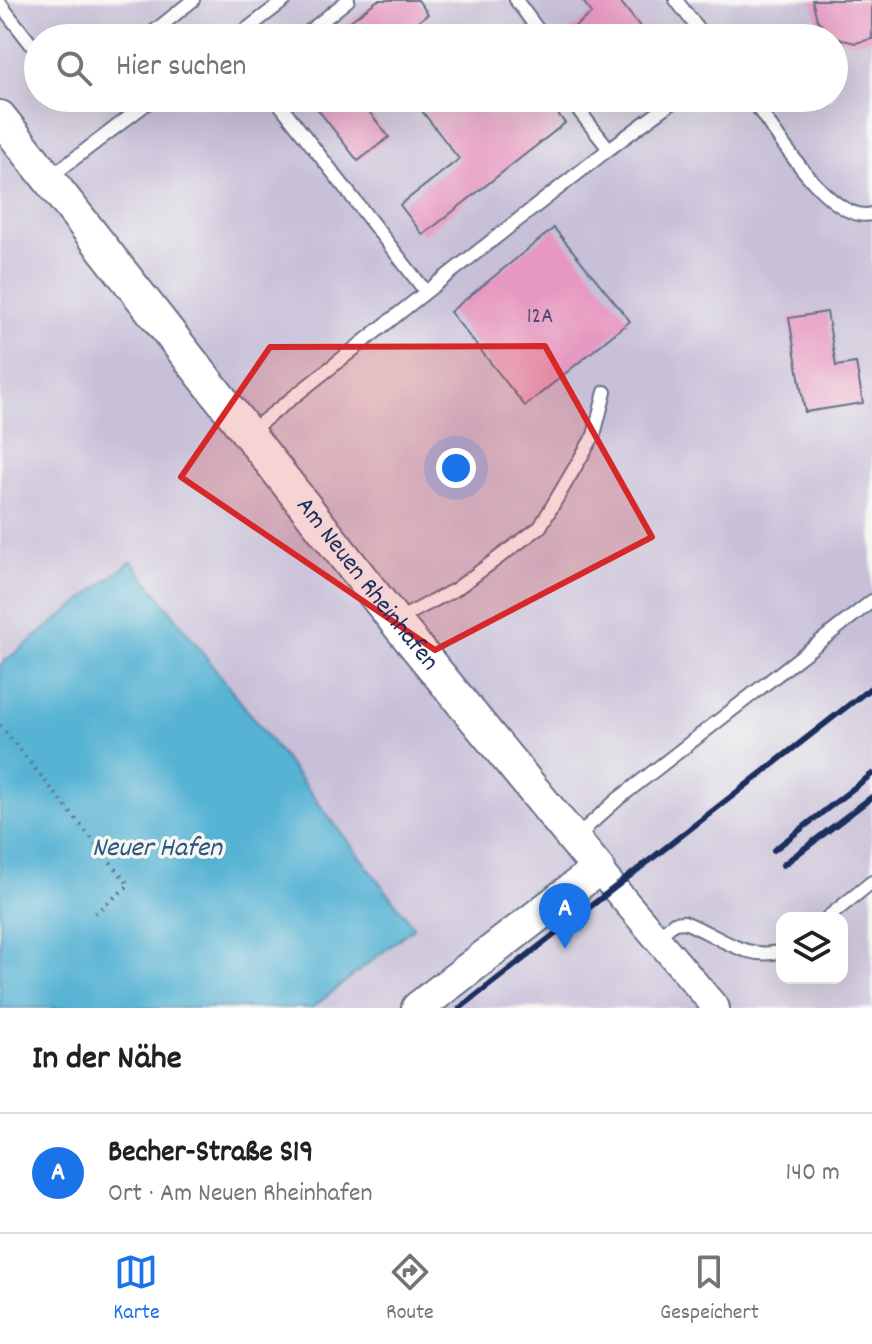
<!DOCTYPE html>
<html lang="de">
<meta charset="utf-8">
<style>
:root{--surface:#fff;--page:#f2f2f2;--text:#202124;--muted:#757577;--line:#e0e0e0;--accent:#1a73e8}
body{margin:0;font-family:Dekko,sans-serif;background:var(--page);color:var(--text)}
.controls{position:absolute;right:24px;bottom:24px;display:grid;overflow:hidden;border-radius:16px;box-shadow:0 8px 32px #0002}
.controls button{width:72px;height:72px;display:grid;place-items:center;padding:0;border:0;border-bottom:2px solid var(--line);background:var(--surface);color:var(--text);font:40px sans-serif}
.you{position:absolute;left:456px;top:468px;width:28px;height:28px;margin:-20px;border:6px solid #fff;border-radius:50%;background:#1a73e8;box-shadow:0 0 0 12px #1a73e833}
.badge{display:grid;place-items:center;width:52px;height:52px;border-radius:50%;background:var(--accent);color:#fff;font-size:26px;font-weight:700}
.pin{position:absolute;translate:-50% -66px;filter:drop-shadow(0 2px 4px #0008)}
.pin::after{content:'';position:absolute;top:42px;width:28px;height:24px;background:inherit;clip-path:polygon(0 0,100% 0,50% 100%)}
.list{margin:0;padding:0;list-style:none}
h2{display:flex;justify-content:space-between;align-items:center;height:104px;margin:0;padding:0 32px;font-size:34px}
h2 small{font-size:26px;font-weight:400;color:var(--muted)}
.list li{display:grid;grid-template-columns:52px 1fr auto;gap:24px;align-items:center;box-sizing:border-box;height:120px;padding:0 32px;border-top:2px solid var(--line)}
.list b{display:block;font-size:30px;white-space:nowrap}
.list p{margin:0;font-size:26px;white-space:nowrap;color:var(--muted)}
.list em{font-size:26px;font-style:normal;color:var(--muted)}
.icon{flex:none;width:44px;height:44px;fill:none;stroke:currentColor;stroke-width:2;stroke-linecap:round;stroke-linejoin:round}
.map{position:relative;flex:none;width:872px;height:1008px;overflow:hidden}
.search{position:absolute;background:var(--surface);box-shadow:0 8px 32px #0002;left:24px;right:24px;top:24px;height:88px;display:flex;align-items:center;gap:20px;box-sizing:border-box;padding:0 28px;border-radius:44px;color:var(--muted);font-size:30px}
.sheet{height:224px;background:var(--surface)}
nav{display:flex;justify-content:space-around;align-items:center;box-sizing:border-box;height:112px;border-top:2px solid var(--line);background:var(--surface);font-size:22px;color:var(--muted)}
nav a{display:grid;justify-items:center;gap:4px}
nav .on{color:var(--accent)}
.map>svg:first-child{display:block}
</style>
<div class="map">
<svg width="872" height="1008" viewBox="0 0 872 1008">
<rect width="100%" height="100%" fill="#f6f6f2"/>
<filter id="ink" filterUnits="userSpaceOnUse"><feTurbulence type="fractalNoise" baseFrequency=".0125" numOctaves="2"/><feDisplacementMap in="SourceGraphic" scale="16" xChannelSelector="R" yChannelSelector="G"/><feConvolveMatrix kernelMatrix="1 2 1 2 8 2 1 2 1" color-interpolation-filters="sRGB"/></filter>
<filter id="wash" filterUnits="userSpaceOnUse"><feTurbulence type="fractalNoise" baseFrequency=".006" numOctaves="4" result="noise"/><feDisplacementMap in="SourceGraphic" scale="32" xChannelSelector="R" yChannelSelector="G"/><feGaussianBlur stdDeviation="1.8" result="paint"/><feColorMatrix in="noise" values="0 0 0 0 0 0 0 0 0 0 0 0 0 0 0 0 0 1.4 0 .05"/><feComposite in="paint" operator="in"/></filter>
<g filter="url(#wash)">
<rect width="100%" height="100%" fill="#f0ebd7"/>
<!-- industrial -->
<path fill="#c8bfd8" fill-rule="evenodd" d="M 0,0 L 872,0 L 872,1008 L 312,1008 L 413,927 L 132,561 L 0,665 ZM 38,38 L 834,38 L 834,98 L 38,98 ZM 782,918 L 842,918 L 842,978 L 782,978 Z"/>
<!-- water -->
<path fill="#56b3d4" stroke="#387199" stroke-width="2" d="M 132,561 L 414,927 L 312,1008 L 0,1008 L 0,665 Z"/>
<g id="blocks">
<!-- building -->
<path fill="#e798c0" d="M 378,0 L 418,0 L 428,14 L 396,38 L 328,38 Z
M 582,0 L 619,0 L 649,38 L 560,38 L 592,13 Z
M 812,0 L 872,0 L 872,39 L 855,43 L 830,36 L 817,19 Z
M 309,98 L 358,98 L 389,137 L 358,161 Z
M 412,98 L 545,98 L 565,123 L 423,235 L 400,205 L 459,159 Z
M 554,228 L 630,321 L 525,406 L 450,312 Z
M 827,312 L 836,366 L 856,363 L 863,403 L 805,412 L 789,318 Z"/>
</g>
</g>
<g filter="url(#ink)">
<use href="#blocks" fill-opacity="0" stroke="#667188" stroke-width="2"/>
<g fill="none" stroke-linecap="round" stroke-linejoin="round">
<!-- service casing -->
<g stroke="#667188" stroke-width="16">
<path id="service" d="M 516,0 L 544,38
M 676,0 L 705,38
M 0,4 L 38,53
M 146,38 L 193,0
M 235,38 L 285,0
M 301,38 L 348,0
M 751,98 C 774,129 830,225 872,214
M 609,149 L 678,98
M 49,178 L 154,98
M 426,292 L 609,149 L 569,98
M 248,433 L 426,292 L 275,98
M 395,621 L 456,589 L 540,527 L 594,435 L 605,392
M 579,840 L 588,826 L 618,799 L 872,601
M 827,918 L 872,882
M 657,938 L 674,923 L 684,922 C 716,934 746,962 782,951"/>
</g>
<!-- minor casing -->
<g stroke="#667188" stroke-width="30">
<path id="minor" d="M 598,869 L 716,1008"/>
</g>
<!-- tertiary casing -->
<g stroke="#667188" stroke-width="36">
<g id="tertiary">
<path id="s1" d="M 0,117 L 395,621 L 598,869 L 418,1008"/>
</g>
</g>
<!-- path -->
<path stroke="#667188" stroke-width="4" stroke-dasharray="2 6" stroke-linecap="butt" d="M 0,725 L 129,885 L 91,917"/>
<!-- service -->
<use href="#service" stroke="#fff" stroke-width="12"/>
<!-- minor -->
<use href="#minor" stroke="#fff" stroke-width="26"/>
<!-- tertiary -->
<use href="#tertiary" stroke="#fff" stroke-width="32"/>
<!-- rail -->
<path stroke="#1b2f5e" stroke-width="6" d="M 774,850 L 872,774
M 783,865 L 872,797
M 460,1008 L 872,687"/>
</g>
</g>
<!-- marked area -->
<path fill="#d62828" fill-opacity="0.2" stroke="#d62828" stroke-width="6" stroke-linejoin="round" d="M 545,346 L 652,537 L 435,650 L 181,477 L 270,347 Z"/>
<g text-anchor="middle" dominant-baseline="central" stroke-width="7" stroke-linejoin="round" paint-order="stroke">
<!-- number labels -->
<g font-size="22" fill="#4e4976">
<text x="540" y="317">12A</text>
</g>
<!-- street labels -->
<g font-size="26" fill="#1b2f5e" stroke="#f6f6f2">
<text stroke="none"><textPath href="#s1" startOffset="594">Am Neuen Rheinhafen</textPath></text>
</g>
<!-- water labels -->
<g font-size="28" font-style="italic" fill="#2d5781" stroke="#f6f6f2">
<text x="157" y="850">Neuer Hafen</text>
</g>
</g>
</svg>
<div class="controls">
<button><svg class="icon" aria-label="layers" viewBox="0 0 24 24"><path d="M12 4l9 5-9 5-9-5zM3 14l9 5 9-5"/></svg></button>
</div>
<div class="you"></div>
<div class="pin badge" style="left:565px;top:949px">A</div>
<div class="search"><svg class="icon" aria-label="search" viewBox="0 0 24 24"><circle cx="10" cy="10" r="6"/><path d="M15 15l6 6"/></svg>Hier suchen</div>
</div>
<section class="sheet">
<h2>In der Nähe<small></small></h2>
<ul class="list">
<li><span class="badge">A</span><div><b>Becher-Straße S19</b><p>Ort · Am Neuen Rheinhafen</p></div><em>140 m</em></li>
</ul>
</section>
<nav>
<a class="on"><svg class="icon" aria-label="map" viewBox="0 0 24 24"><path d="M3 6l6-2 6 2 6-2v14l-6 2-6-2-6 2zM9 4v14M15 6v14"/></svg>Karte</a>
<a><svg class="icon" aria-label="directions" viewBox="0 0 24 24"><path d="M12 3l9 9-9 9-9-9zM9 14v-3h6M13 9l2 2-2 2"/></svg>Route</a>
<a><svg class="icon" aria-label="saved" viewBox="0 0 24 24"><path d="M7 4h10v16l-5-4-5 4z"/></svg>Gespeichert</a>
</nav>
